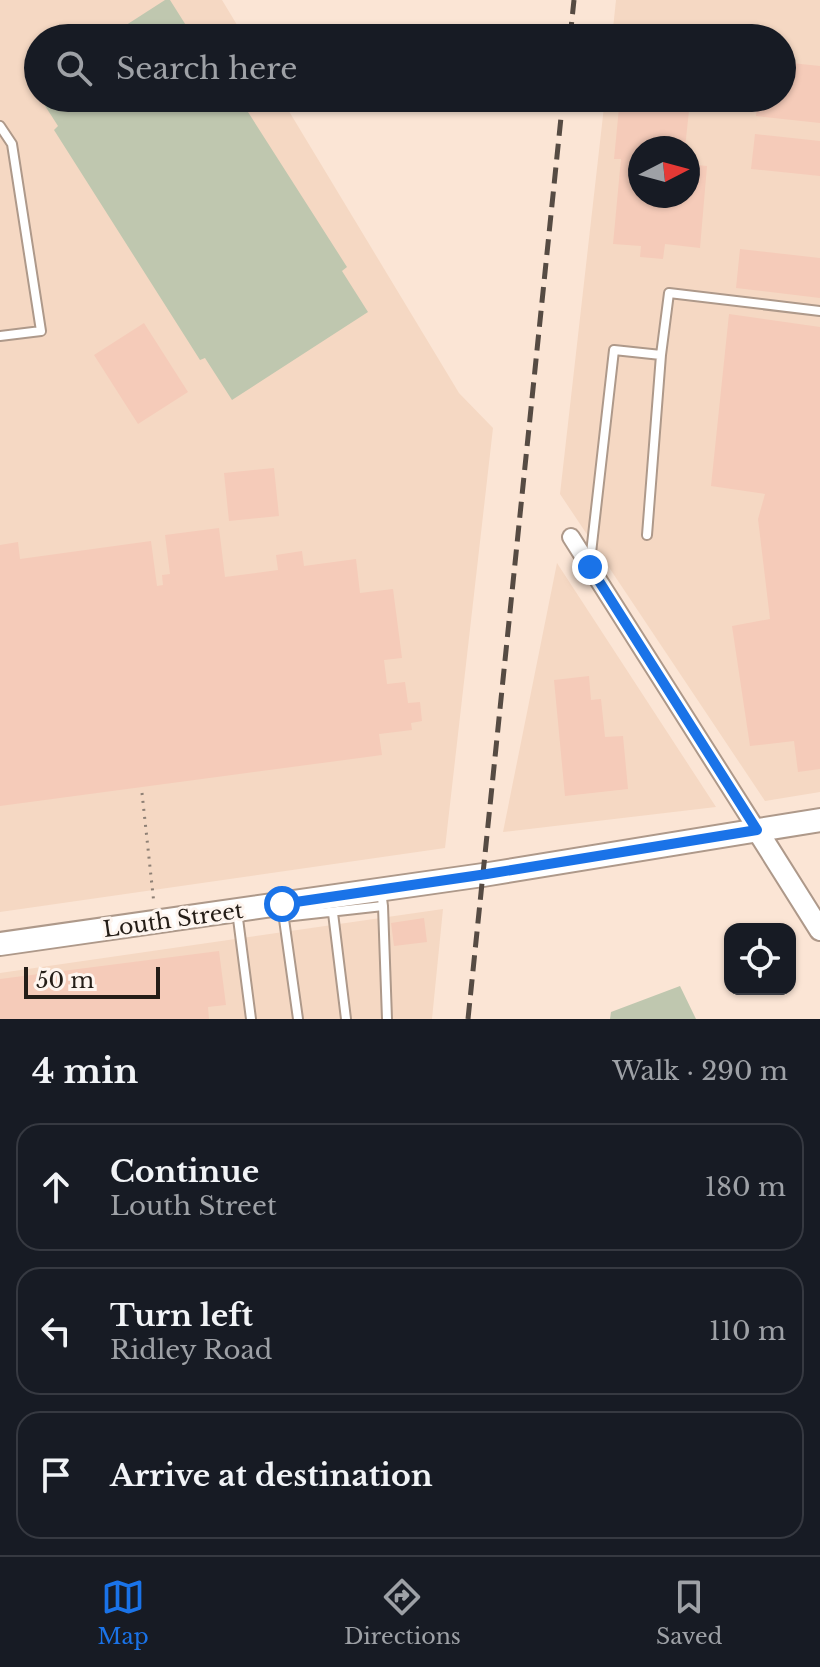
<!DOCTYPE html>
<meta charset="utf-8">
<style>
:root{--surface:#171b24;--page:#20242c;--text:#f1f3f6;--muted:#9ea1a6;--line:#363941;--accent:#1a73e8}
body{margin:0;font-family:"Libre Baskerville",serif;background:var(--page);color:var(--text)}
.controls{position:absolute;right:24px;bottom:24px;display:grid;overflow:hidden;border-radius:16px;box-shadow:0 2px 6px #0004}
.controls button{width:72px;height:72px;display:grid;place-items:center;padding:0;border:0;border-bottom:2px solid var(--line);background:var(--surface);color:var(--text);font:40px sans-serif}
.compass{position:absolute;left:628px;top:136px;width:72px;height:72px;border-radius:50%;background:var(--surface);box-shadow:0 2px 6px #0004;rotate:84deg}
.scale{position:absolute;left:24px;bottom:20px;width:136px;box-sizing:border-box;padding-left:8px;border:4px solid #241d17;border-top:0;font-size:22px;line-height:28px;white-space:nowrap;color:#241d17;-webkit-text-stroke:6px #fef5ef;paint-order:stroke}
.stop{position:absolute;width:24px;height:24px;margin:-18px;border:6px solid #1a73e8;border-radius:50%;background:#fff}
.stop.end{background:#1a73e8;border-color:#fff;box-shadow:0 2px 8px #0008}
.list{margin:0;padding:0;list-style:none}
h2{display:flex;justify-content:space-between;align-items:center;height:104px;margin:0;padding:0 32px;font-size:34px}
h2 small{font-size:26px;font-weight:400;color:var(--muted)}
.list li{display:grid;grid-template-columns:52px 1fr auto;gap:24px;align-items:center;box-sizing:border-box;height:128px;margin:0 16px 16px;padding:0 16px;border:2px solid var(--line);border-radius:24px}
.list b{display:block;font-size:30px;white-space:nowrap}
.list p{margin:0;font-size:26px;white-space:nowrap;color:var(--muted)}
.list em{font-size:26px;font-style:normal;color:var(--muted)}
.icon{flex:none;width:44px;height:44px;fill:none;stroke:currentColor;stroke-width:2;stroke-linecap:round;stroke-linejoin:round}
.map{position:relative;flex:none;width:820px;height:1019px;overflow:hidden}
.search{position:absolute;background:var(--surface);box-shadow:0 2px 6px #0004;left:24px;right:24px;top:24px;height:88px;display:flex;align-items:center;gap:20px;box-sizing:border-box;padding:0 28px;border-radius:44px;color:var(--muted);font-size:30px}
.sheet{height:536px;background:var(--surface)}
nav{display:flex;justify-content:space-around;align-items:center;box-sizing:border-box;height:112px;border-top:2px solid var(--line);background:var(--surface);font-size:22px;color:var(--muted)}
nav a{display:grid;justify-items:center;gap:4px}
nav .on{color:var(--accent)}
.map>svg:first-child{display:block}
</style>
<div class="map">
<svg width="820" height="1019" viewBox="0 0 820 1019">
<rect width="100%" height="100%" fill="#fbe5d5"/>
<!-- built -->
<path fill="#f5d8c3" fill-rule="evenodd" d="M 0,0 L 222,0 L 245,38 L 38,38 L 38,98 L 281,98 L 459,393 L 493,428 L 445,848 L 0,912 Z
M 616,0 L 820,0 L 820,792 L 765,801 L 560,494 L 605,98 L 782,98 L 782,38 L 612,38 ZM 640,148 L 688,148 L 688,196 L 640,196 Z
M 557,563 L 716,807 L 503,832 Z
M 443,909 L 432,1019 L 0,1019 L 0,973 Z"/>
<!-- green -->
<path fill="#bfc7af" d="M 165,0 L 170,0 L 194,38 L 106,38 Z
M 40,98 L 239,98 L 347,267 L 342,271 L 368,312 L 232,400 L 205,358 L 200,360 L 54,130 L 58,126 Z
M 680,986 L 696,1019 L 610,1019 L 611,1012 Z"/>
<!-- building -->
<path fill="#f5cbb9" d="M 782,62 L 820,66 L 820,123 L 756,116 L 758,98 L 782,98 Z
M 620,98 L 662,98 L 690,101 L 685,148 L 640,148 L 640,196 L 688,196 L 688,164 L 707,166 L 700,248 L 665,244 L 663,259 L 640,257 L 641,246 L 613,244 L 621,159 L 614,159 Z
M 755,134 L 820,141 L 820,176 L 751,169 Z
M 740,249 L 820,258 L 820,298 L 736,288 Z
M 729,314 L 820,327 L 820,769 L 798,772 L 794,741 L 750,746 L 732,626 L 770,619 L 758,519 L 765,494 L 711,486 Z
M 144,323 L 188,392 L 138,424 L 94,355 Z
M 274,468 L 279,516 L 229,521 L 224,473 Z
M 219,528 L 225,577 L 278,570 L 276,555 L 302,551 L 304,566 L 356,559 L 360,593 L 393,589 L 402,658 L 384,660 L 387,684 L 405,682 L 408,703 L 420,702 L 422,721 L 411,723 L 412,730 L 379,734 L 382,755 L 0,806 L 0,545 L 18,542 L 20,559 L 151,541 L 157,586 L 163,585 L 162,575 L 170,574 L 165,535 Z
M 589,676 L 591,700 L 601,699 L 605,737 L 623,736 L 628,789 L 565,796 L 554,680 Z
M 424,918 L 427,942 L 394,946 L 391,923 Z
M 219,951 L 226,1005 L 208,1007 L 209,1019 L 0,1019 L 0,979 Z"/>
<g fill="none" stroke-linecap="round" stroke-linejoin="round">
<!-- service casing -->
<g stroke="#ae998a" stroke-width="12">
<path id="service" d="M 0,126 L 12,144 L 41,331 L 0,336
M 647,535 L 661,355 L 669,293 L 820,311
M 590,562 L 614,350 L 661,355
M 282,905 L 298,1019
M 383,906 L 387,1019
M 237,911 L 251,1019
M 333,913 L 346,1019
M 284,917 L 383,906 L 381,891"/>
</g>
<!-- minor casing -->
<g stroke="#ae998a" stroke-width="20">
<path id="minor" d="M 571,537 L 757,830"/>
</g>
<!-- tertiary casing -->
<g stroke="#ae998a" stroke-width="24">
<path id="tertiary" d="M 757,830 L 820,930"/>
</g>
<!-- secondary casing -->
<g stroke="#ae998a" stroke-width="26">
<path id="secondary" d="M 0,944 L 483,875 L 820,820"/>
</g>
<!-- path -->
<path stroke="#8e8075" stroke-width="3" stroke-dasharray="2 6" stroke-linecap="butt" d="M 142,793 L 154,904"/>
<!-- service -->
<use href="#service" stroke="#fff" stroke-width="8"/>
<!-- minor -->
<use href="#minor" stroke="#fff" stroke-width="16"/>
<!-- tertiary -->
<use href="#tertiary" stroke="#fff" stroke-width="20"/>
<!-- secondary -->
<use href="#secondary" stroke="#fff" stroke-width="22"/>
<!-- rail -->
<path stroke="#564b43" stroke-width="5" stroke-dasharray="16 8" stroke-linecap="butt" d="M 570,38 L 574,0
M 468,1019 L 563,98"/>
</g>
<g fill="none" stroke-linecap="round" stroke-linejoin="round">
<!-- route -->
<path stroke="#1a73e8" stroke-width="10" d="M 282,904 L 487,874 L 757,830 L 590,567"/>
</g>
<g text-anchor="middle" dominant-baseline="central" stroke-width="6" stroke-linejoin="round" paint-order="stroke">
<!-- street labels -->
<g font-size="22" fill="#241d17" stroke="#fef5ef">
<text transform="translate(173 920) rotate(-8)">Louth Street</text>
</g>
</g>
</svg>
<div class="controls">
<button><svg class="icon" aria-label="locate" viewBox="0 0 24 24"><circle cx="12" cy="12" r="6"/><path d="M12 2v4M12 18v4M2 12h4M18 12h4"/></svg></button>
</div>
<svg class="compass" viewBox="-18 -18 36 36"><path d="M0-13l5 13h-10z" fill="#e53935"/><path d="M0 13l5-13h-10z" fill="#9ea1a6"/></svg>
<div class="scale">50 m</div>
<div class="stop" style="left:282px;top:904px"></div>
<div class="stop end" style="left:590px;top:567px"></div>
<div class="search"><svg class="icon" aria-label="search" viewBox="0 0 24 24"><circle cx="10" cy="10" r="6"/><path d="M15 15l6 6"/></svg>Search here</div>
</div>
<section class="sheet">
<h2>4 min<small>Walk · 290 m</small></h2>
<ul class="list">
<li><svg class="icon" aria-label="ahead" viewBox="0 0 24 24"><path d="M12 20V5M6 11l6-6 6 6"/></svg><div><b>Continue</b><p>Louth Street</p></div><em>180 m</em></li>
<li><svg class="icon" aria-label="left" viewBox="0 0 24 24"><path d="M17 20v-9H6M10 6l-5 5 5 5"/></svg><div><b>Turn left</b><p>Ridley Road</p></div><em>110 m</em></li>
<li><svg class="icon" aria-label="arrive" viewBox="0 0 24 24"><path d="M6 21V4h12l-3 4 3 4H6"/></svg><div><b>Arrive at destination</b></div></li>
</ul>
</section>
<nav>
<a class="on"><svg class="icon" aria-label="map" viewBox="0 0 24 24"><path d="M3 6l6-2 6 2 6-2v14l-6 2-6-2-6 2zM9 4v14M15 6v14"/></svg>Map</a>
<a><svg class="icon" aria-label="directions" viewBox="0 0 24 24"><path d="M12 3l9 9-9 9-9-9zM9 14v-3h6M13 9l2 2-2 2"/></svg>Directions</a>
<a><svg class="icon" aria-label="saved" viewBox="0 0 24 24"><path d="M7 4h10v16l-5-4-5 4z"/></svg>Saved</a>
</nav>
